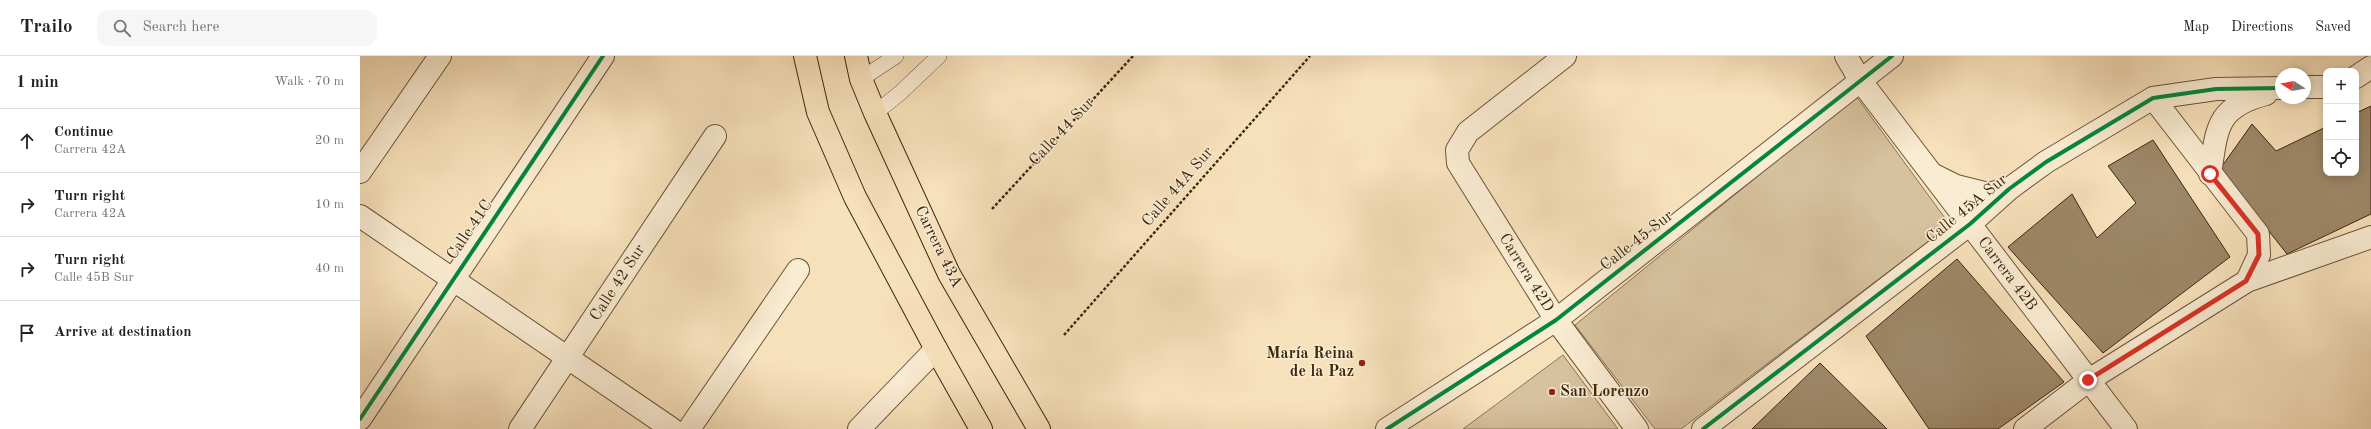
<!DOCTYPE html>
<meta charset="utf-8">
<style>
:root{--surface:#fff;--page:#f6f6f6;--text:#222;--muted:#767676;--line:#e0e0e0}
body{margin:0;font-family:"Old Standard TT",serif;background:var(--page);color:var(--text)}
.controls{position:absolute;right:12px;top:12px;display:grid;overflow:hidden;border-radius:8px;box-shadow:0 2px 10px #0003}
.controls button{width:36px;height:36px;display:grid;place-items:center;padding:0;border:0;border-bottom:1px solid var(--line);background:var(--surface);color:var(--text);font:20px sans-serif}
.compass{position:absolute;left:1915px;top:12px;width:36px;height:36px;border-radius:50%;background:var(--surface);box-shadow:0 2px 10px #0003;rotate:281deg}
.stop{position:absolute;width:12px;height:12px;margin:-9px;border:3px solid #d93025;border-radius:50%;background:#fff}
.stop.end{background:#d93025;border-color:#fff;box-shadow:0 1px 4px #0008}
.list{margin:0;padding:0;list-style:none}
h2{display:flex;justify-content:space-between;align-items:center;height:52px;margin:0;padding:0 16px;font-size:17px}
h2 small{font-size:13px;font-weight:400;color:var(--muted)}
.list li{display:grid;grid-template-columns:26px 1fr auto;gap:12px;align-items:center;box-sizing:border-box;height:64px;padding:0 16px;border-top:1px solid var(--line)}
.list b{display:block;font-size:15px;white-space:nowrap}
.list p{margin:0;font-size:13px;white-space:nowrap;color:var(--muted)}
.list em{font-size:13px;font-style:normal;color:var(--muted)}
.icon{flex:none;width:22px;height:22px;fill:none;stroke:currentColor;stroke-width:2;stroke-linecap:round;stroke-linejoin:round}
.map{position:relative;flex:none;width:2011px;height:373px;overflow:hidden}
header{display:flex;align-items:center;gap:24px;box-sizing:border-box;height:56px;padding:0 20px;background:var(--surface);border-bottom:1px solid var(--line)}
header strong{font-size:19px}
nav{display:flex;gap:22px;margin-inline-start:auto;font-size:14px}
.search{width:280px;height:36px;background:var(--page);display:flex;align-items:center;gap:10px;box-sizing:border-box;padding:0 14px;border-radius:12px;color:var(--muted);font-size:15px}
main{display:flex}
aside{flex:1;background:var(--surface)}
.map>svg:first-child{display:block}
</style>
<header>
<strong>Trailo</strong>
<div class="search"><svg class="icon" aria-label="search" viewBox="0 0 24 24"><circle cx="10" cy="10" r="6"/><path d="M15 15l6 6"/></svg>Search here</div>
<nav><a>Map</a><a>Directions</a><a>Saved</a></nav>
</header>
<main>
<aside>
<h2>1 min<small>Walk · 70 m</small></h2>
<ul class="list">
<li><svg class="icon" aria-label="ahead" viewBox="0 0 24 24"><path d="M12 20V5M6 11l6-6 6 6"/></svg><div><b>Continue</b><p>Carrera 42A</p></div><em>20 m</em></li>
<li><svg class="icon" aria-label="right" viewBox="0 0 24 24"><path d="M7 20v-9h11M14 6l5 5-5 5"/></svg><div><b>Turn right</b><p>Carrera 42A</p></div><em>10 m</em></li>
<li><svg class="icon" aria-label="right" viewBox="0 0 24 24"><path d="M7 20v-9h11M14 6l5 5-5 5"/></svg><div><b>Turn right</b><p>Calle 45B Sur</p></div><em>40 m</em></li>
<li><svg class="icon" aria-label="arrive" viewBox="0 0 24 24"><path d="M6 21V4h12l-3 4 3 4H6"/></svg><div><b>Arrive at destination</b></div></li>
</ul>
</aside>
<div class="map">
<svg width="2011" height="373" viewBox="0 0 2011 373">
<rect width="100%" height="100%" fill="#f7e1bb"/>
<filter id="stains"><feTurbulence type="fractalNoise" baseFrequency=".005" numOctaves="4"/><feColorMatrix values="0 0 0 0 .2 0 0 0 0 .09 0 0 0 0 .02 0 0 0 .5 -.17"/></filter>
<radialGradient id="worn" r=".72"><stop offset=".6" stop-color="#630" stop-opacity="0"/><stop offset="1" stop-color="#630" stop-opacity=".3"/></radialGradient>
<!-- green -->
<path fill="#d7c19e" stroke="#8a7456" d="M 1496,40 L 1590,169 L 1321,373 L 1295,373 L 1215,269 Z
M 1203,299 L 1258,373 L 1103,373 Z"/>
<!-- building -->
<path fill="#9d8768" stroke="#3c260f" d="M 2011,50 L 2011,158 L 1927,198 L 1860,113 L 1892,68 L 1916,95 L 1966,71 L 1966,117 L 1996,117 L 1996,57 Z
M 1793,84 L 1870,201 L 1743,297 L 1648,191 L 1712,138 L 1737,182 L 1776,147 L 1748,110 Z
M 1597,203 L 1704,326 L 1638,373 L 1569,373 L 1506,280 Z
M 1460,307 L 1527,373 L 1392,373 Z"/>
<g fill="none" stroke-linecap="round" stroke-linejoin="round">
<!-- lane casing -->
<g stroke="#6b553a" stroke-width="16">
<path id="lane" d="M 501,23 L 536,0
M 515,57 L 539,38 L 579,0"/>
</g>
<!-- street casing -->
<g stroke="#6b553a" stroke-width="24">
<path id="street" d="M 1205,0 L 1108,76 L 1097,94 L 1098,107 L 1196,264 L 1277,373
M 1486,0 L 1500,24 L 1766,373
M 1996,21 L 2011,11
M 1945,31 L 1966,31
M 1793,42 L 1898,178 L 1899,199 L 1887,225
M 0,116 L 80,0
M 1850,118 C 1857,72 1856,51 1906,38
M 1574,119 L 1596,130 L 1628,138 L 1649,133
M 0,160 L 312,373
M 0,363 L 243,0
M 160,373 L 355,80
M 329,373 L 438,214
M 499,373 L 576,293
M 1027,373 L 1196,264 L 1532,0
M 1343,373 L 1610,168 L 1649,133 L 1686,106 L 1793,42 L 1856,33 L 1921,32
M 1665,373 L 1729,324 L 1887,225 L 2011,181"/>
</g>
<!-- primary casing -->
<g stroke="#3c260f" stroke-width="24">
<path id="primary" d="M 445,0 L 458,56 L 495,141 L 576,293 L 621,373
M 496,0 L 501,23 L 515,57 L 589,218 L 679,373"/>
</g>
<!-- path -->
<path stroke="#3c260f" stroke-width="2.5" stroke-dasharray="3 2" stroke-linecap="butt" d="M 632,153 L 773,0
M 704,279 L 950,0"/>
<!-- lane -->
<use href="#lane" stroke="#faecd3" stroke-width="15"/>
<!-- street -->
<use href="#street" stroke="#faecd3" stroke-width="22"/>
<!-- primary -->
<use href="#primary" stroke="#f7e1bb" stroke-width="22"/>
<!-- cycleway casing -->
<g stroke="#faecd3" stroke-width="6">
<path id="cycleway" d="M 0,363 L 243,0
M 1027,373 L 1196,264 L 1532,0
M 1343,373 L 1610,168 L 1649,133 L 1686,106 L 1793,42 L 1856,33 L 1921,32"/>
</g>
<!-- cycleway -->
<use href="#cycleway" stroke="#00873e" stroke-width="4"/>
</g>
<g fill="none" stroke-linecap="round" stroke-linejoin="round">
<!-- route -->
<path stroke="#d93025" stroke-width="5" d="M 1728,324 L 1886,225 L 1899,199 L 1898,178 L 1850,118"/>
</g>
<!-- markers -->
<g fill="#8f2418" stroke="#faecd3" stroke-width="1.5">
<circle cx="1002" cy="307" r="4"/>
<circle cx="1192" cy="336" r="4"/>
</g>
<g text-anchor="middle" dominant-baseline="central" stroke-width="3" stroke-linejoin="round" paint-order="stroke">
<!-- street labels -->
<g font-size="16" fill="#3c260f" stroke="#faecd3">
<text transform="translate(702 76) rotate(-47)">Calle 44 Sur</text>
<text transform="translate(818 131) rotate(-49)">Calle 44A Sur</text>
<text transform="translate(1607 153) rotate(-39)">Calle 45A Sur</text>
<text transform="translate(110 174) rotate(-56)">Calle 41C</text>
<text transform="translate(1277 185) rotate(-38)">Calle 45 Sur</text>
<text transform="translate(578 191) rotate(64)">Carrera 43A</text>
<text transform="translate(1166 217) rotate(58)">Carrera 42D</text>
<text transform="translate(1647 218) rotate(53)">Carrera 42B</text>
<text transform="translate(258 227) rotate(-57)">Calle 42 Sur</text>
</g>
<!-- poi labels -->
<g font-size="16" font-weight="bold" fill="#3c260f" stroke="#faecd3" text-anchor="end">
<text x="994" y="298">María Reina<tspan x="994" dy="18">de la Paz</tspan></text>
<text x="1200" y="336" text-anchor="start">San Lorenzo</text>
</g>
</g>
<rect width="100%" height="100%" filter="url(#stains)"/>
<rect width="100%" height="100%" fill="url(#worn)"/>
</svg>
<div class="controls">
<button>+</button>
<button>−</button>
<button><svg class="icon" aria-label="locate" viewBox="0 0 24 24"><circle cx="12" cy="12" r="6"/><path d="M12 2v4M12 18v4M2 12h4M18 12h4"/></svg></button>
</div>
<svg class="compass" viewBox="-18 -18 36 36"><path d="M0-13l5 13h-10z" fill="#e53935"/><path d="M0 13l5-13h-10z" fill="#767676"/></svg>
<div class="stop" style="left:1850px;top:118px"></div>
<div class="stop end" style="left:1728px;top:324px"></div>
</div>
</main>
